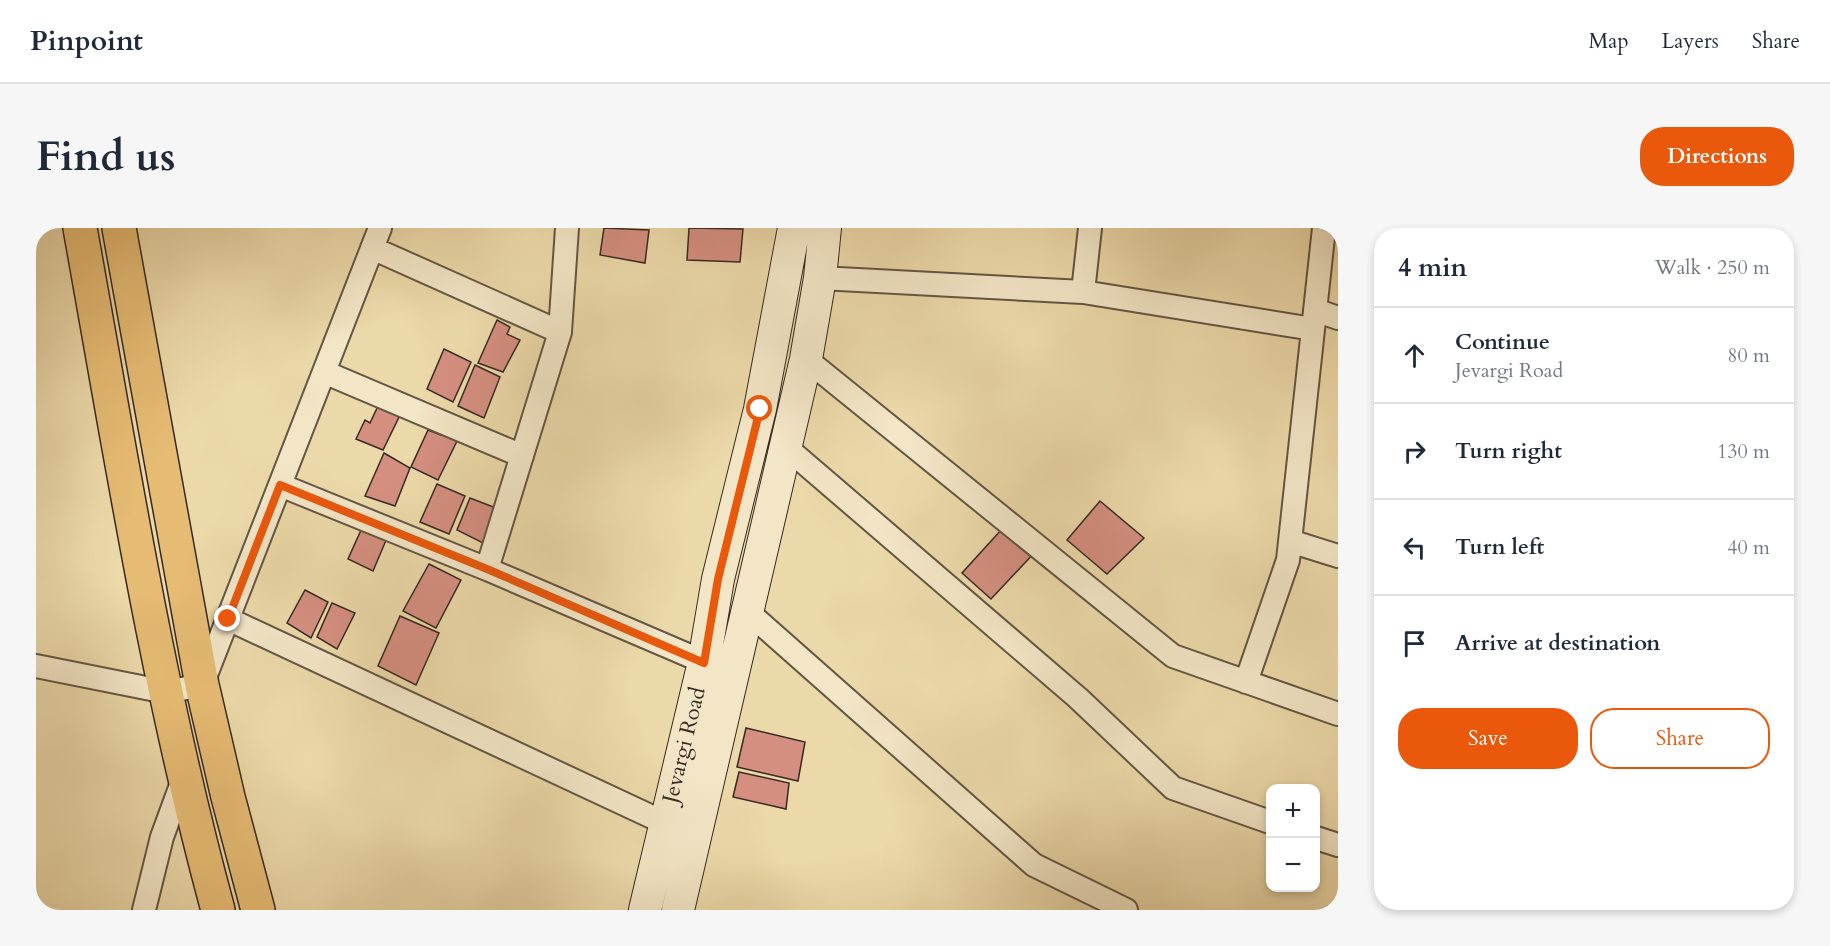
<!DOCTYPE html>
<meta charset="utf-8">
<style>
:root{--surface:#fff;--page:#f6f6f7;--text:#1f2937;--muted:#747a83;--line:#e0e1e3;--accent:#ea580c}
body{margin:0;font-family:Cardo,serif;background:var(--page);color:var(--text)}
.controls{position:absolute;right:18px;bottom:18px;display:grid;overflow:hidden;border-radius:12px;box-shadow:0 3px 9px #0003}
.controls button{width:54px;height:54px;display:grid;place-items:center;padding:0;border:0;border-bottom:2px solid var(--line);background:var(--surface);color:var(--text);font:30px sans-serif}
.stop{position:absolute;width:18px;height:18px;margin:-14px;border:4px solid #ea580c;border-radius:50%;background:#fff}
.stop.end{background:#ea580c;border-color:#fff;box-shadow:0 2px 6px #0008}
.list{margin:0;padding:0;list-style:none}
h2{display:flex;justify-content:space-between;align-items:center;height:78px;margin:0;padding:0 24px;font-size:26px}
h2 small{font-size:20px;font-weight:400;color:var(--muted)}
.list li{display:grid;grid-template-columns:39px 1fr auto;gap:18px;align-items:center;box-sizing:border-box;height:96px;padding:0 24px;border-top:2px solid var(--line)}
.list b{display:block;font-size:22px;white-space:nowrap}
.list p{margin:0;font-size:20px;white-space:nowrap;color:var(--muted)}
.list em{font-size:20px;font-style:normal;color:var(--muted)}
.actions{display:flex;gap:12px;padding:18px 24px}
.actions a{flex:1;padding:14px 0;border:2px solid var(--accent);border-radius:24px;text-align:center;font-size:21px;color:var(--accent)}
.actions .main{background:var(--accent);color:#fff}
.icon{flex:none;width:33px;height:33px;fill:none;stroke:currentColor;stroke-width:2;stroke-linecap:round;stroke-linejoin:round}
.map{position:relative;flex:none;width:1302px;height:682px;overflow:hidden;border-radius:24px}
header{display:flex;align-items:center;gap:36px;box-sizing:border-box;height:84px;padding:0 30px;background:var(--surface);border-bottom:2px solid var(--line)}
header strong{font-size:28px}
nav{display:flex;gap:33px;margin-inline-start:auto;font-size:21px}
.intro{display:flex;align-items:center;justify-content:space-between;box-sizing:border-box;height:144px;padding:0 36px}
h1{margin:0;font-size:42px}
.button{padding:15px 27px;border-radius:24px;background:var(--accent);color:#fff;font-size:21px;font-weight:700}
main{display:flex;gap:36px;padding:0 36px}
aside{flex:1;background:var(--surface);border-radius:24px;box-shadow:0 3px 9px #0003}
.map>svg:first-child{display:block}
</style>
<header>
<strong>Pinpoint</strong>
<nav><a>Map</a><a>Layers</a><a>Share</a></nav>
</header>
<div class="intro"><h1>Find us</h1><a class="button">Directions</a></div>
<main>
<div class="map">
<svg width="1302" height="682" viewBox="0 0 1302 682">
<rect width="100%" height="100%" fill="#ecd9a9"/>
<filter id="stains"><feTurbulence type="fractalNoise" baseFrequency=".00333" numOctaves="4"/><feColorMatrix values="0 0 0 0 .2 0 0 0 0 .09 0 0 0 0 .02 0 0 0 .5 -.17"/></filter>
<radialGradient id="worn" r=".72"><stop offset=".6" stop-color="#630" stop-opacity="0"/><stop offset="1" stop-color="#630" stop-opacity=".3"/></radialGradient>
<!-- building -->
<path fill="#d58f81" stroke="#362a21" stroke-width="1.5" d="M 568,0 L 613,2 L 609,35 L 564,27 Z
M 653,0 L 707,1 L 704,34 L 651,32 Z
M 461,92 L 474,99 L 471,106 L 484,112 L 467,144 L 442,135 Z
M 408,121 L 435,134 L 417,174 L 391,161 Z
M 439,137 L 464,149 L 448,190 L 422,178 Z
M 343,176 L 366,183 L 347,222 L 320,211 L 329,192 L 334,195 Z
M 408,201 L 423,209 L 402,252 L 375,239 L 392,202 L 405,207 Z
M 348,225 L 374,240 L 359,278 L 329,268 Z
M 401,256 L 429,268 L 413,306 L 384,294 Z
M 434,270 L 460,280 L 447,315 L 421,302 Z
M 1064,273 L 1108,310 L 1071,346 L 1031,312 Z
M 326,300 L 351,310 L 337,343 L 312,331 Z
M 966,301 L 999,324 L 955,371 L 926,345 Z
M 393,336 L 425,352 L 400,400 L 367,383 Z
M 269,362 L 292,374 L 275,410 L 251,395 Z
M 296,375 L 319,385 L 301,421 L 281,409 Z
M 364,388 L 403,405 L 380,457 L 342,438 Z
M 710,500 L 769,514 L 762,553 L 701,539 Z
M 703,544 L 753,555 L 750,581 L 697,569 Z"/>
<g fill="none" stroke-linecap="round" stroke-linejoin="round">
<!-- street casing -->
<g stroke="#645643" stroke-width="26">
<path id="street" d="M 531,0 L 524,104 L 451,341 L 668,434
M 336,20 L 524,104
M 784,50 L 1047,64 L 1054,0
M 1047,64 L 1277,101
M 1279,82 L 1302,90
M 770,131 L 1137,428 L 1302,486
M 288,144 L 486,228
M 751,220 L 1042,470 L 1137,560 L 1234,594
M 244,257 L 451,341
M 1254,313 L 1302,328
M 712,384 L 998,637 L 1090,682
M 192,391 L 629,595
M 0,438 L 130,464 L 166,457 L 344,0
M 1210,454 L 1252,332 L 1288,0
M 1280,610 L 1302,617
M 108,682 L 126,609 L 148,549"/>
</g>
<!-- secondary casing -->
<g stroke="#362a21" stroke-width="34">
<path id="secondary" d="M 609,682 L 668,434 L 682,351 L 724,181 L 758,0
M 642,682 L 770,131 L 784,50 L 789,0"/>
</g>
<!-- primary casing -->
<g stroke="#362a21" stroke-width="36">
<path id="primary" d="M 44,0 C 85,228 121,458 182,682
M 83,0 L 166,457 L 192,569 L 222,682"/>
</g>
<!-- street -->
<use href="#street" stroke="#f3e6c7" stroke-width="22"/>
<!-- secondary -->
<use href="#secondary" stroke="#f3e6c7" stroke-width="32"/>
<!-- primary -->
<use href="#primary" stroke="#e6bc74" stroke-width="33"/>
</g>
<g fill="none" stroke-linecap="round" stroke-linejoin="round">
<!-- route -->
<path stroke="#ea580c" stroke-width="8" d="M 192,391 L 244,257 L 451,341 L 668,435 L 682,351 L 724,181"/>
</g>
<g text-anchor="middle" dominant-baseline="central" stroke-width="6" stroke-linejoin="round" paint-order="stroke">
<!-- street labels -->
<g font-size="22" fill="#362a21" stroke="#f3e6c7">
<text transform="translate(648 517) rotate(-76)">Jevargi Road</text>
</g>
</g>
<rect width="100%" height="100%" filter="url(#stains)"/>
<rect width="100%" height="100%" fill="url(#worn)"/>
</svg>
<div class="controls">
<button>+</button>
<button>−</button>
</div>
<div class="stop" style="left:724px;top:181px"></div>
<div class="stop end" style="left:192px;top:391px"></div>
</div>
<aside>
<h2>4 min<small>Walk · 250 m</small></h2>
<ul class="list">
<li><svg class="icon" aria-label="ahead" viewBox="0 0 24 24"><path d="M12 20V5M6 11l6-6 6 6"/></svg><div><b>Continue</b><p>Jevargi Road</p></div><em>80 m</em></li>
<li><svg class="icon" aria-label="right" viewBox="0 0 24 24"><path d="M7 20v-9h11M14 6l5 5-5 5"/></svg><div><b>Turn right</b></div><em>130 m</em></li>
<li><svg class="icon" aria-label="left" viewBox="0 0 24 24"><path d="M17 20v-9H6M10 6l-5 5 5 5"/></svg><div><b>Turn left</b></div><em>40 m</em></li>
<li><svg class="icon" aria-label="arrive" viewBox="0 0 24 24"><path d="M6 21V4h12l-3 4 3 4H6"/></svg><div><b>Arrive at destination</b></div></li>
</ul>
<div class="actions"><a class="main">Save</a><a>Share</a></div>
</aside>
</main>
